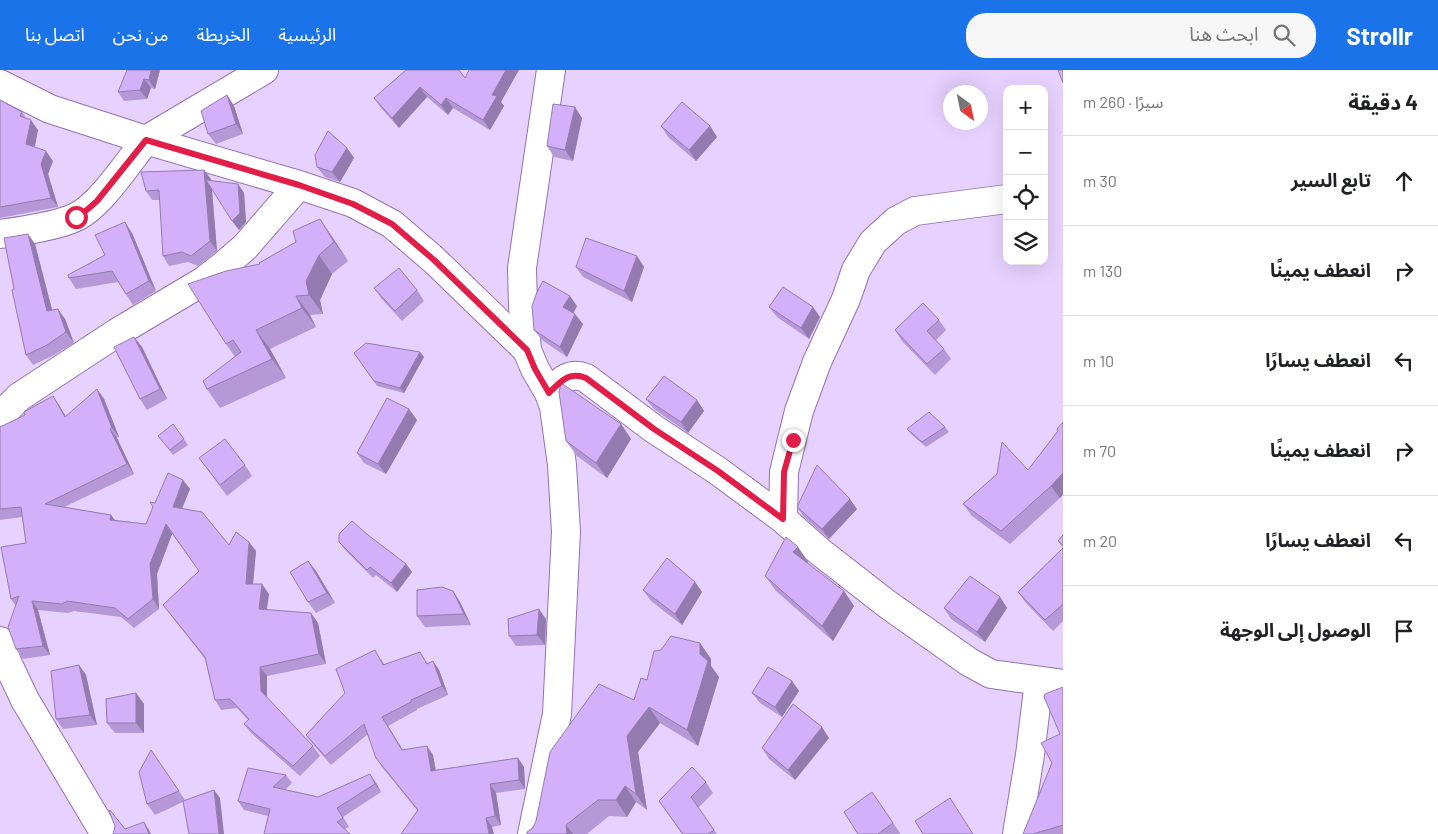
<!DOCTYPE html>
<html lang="ar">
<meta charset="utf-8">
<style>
:root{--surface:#fff;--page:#f6f6f6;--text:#202124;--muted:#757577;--line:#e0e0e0;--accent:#1a73e8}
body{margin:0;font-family:Barlow,"Noto Sans Arabic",sans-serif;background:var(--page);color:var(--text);direction:rtl}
.controls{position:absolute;right:15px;top:15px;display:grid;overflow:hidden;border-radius:10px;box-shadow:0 5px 20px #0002}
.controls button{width:45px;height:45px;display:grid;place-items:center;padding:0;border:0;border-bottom:1px solid var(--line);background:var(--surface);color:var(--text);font:25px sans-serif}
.compass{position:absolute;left:943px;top:15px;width:45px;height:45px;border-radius:50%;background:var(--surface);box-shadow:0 5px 20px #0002;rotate:147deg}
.stop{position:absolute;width:15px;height:15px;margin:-11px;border:4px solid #e11d48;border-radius:50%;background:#fff}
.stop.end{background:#e11d48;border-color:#fff;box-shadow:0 1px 5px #0008}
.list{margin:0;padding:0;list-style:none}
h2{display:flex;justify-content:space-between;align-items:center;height:65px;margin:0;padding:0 20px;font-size:21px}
h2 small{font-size:16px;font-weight:400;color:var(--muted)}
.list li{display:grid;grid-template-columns:32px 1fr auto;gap:15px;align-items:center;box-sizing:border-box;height:90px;padding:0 20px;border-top:1px solid var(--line)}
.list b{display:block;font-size:19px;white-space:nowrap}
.list em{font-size:16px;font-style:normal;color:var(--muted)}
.icon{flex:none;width:28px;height:28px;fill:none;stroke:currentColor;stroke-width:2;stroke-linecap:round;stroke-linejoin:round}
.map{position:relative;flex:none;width:1063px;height:764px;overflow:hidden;direction:ltr}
header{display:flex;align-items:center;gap:30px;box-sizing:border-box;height:70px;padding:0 25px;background:var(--accent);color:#fff}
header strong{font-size:24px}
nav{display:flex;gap:28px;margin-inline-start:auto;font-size:18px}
.search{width:350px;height:45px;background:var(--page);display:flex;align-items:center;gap:12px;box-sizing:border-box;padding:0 18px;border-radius:20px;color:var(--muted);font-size:19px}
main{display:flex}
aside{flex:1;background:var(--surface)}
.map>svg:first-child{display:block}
</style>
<header>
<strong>Strollr</strong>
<div class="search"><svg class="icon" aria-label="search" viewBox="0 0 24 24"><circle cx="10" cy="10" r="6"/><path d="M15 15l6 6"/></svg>ابحث هنا</div>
<nav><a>الرئيسية</a><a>الخريطة</a><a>من نحن</a><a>اتصل بنا</a></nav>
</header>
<main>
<aside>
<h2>4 دقيقة<small>سيرًا · 260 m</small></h2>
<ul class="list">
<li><svg class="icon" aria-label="ahead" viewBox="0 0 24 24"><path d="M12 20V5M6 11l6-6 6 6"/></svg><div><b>تابع السير</b></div><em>30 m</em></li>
<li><svg class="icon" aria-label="right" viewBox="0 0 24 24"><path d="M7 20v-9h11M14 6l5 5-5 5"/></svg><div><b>انعطف يمينًا</b></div><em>130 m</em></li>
<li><svg class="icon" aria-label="left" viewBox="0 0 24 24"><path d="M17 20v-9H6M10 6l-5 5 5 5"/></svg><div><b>انعطف يسارًا</b></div><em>10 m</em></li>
<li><svg class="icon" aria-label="right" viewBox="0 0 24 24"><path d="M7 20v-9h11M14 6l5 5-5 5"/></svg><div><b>انعطف يمينًا</b></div><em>70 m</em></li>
<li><svg class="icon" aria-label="left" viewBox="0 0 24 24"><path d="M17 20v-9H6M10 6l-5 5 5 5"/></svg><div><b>انعطف يسارًا</b></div><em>20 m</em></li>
<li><svg class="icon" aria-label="arrive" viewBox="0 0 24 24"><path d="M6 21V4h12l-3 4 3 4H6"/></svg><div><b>الوصول إلى الوجهة</b></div></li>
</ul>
</aside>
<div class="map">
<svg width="1063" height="764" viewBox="0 0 1063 764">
<rect width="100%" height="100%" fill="#e7d2ff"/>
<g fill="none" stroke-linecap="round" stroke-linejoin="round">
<!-- street casing -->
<g stroke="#9371b6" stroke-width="30">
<path id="street" d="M 264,0 L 146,70 L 299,115 L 353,133 L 392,154 L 434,190 L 527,280
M 0,14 L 50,39 L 146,70 C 129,91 100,136 76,147 C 58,156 21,161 0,164
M 549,323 C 561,311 569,301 586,308 L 654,359 L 718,401 L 783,449 L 819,481 L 887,534 L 969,592 L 991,604 L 1063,614
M 0,346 L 19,327 L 118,262 L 202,212 L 224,195 L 245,177 L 299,115
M 783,449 L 784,402 L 799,341 L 817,292 L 846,229 L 856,200 L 873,172 L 896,151 L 915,141 L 1007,129
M 0,571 L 7,592 L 25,630 L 105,764
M 1017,764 L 1030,685 L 1039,611"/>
</g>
<!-- secondary casing -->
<g stroke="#9371b6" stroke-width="30">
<path id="secondary" d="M 532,764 L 557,644 L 566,462 L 562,395 L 554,337 L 549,323 L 535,299 L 527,280 L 523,237 L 522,198 L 551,0"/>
</g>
<!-- street -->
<use href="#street" stroke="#fff" stroke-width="28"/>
<!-- secondary -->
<use href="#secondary" stroke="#fff" stroke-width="28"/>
</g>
<!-- wall -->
<path fill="#b697d7" d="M 127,0 L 160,0 L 155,19 L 151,18 L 147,29 L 124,31 L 118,22 Z
M 465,8 L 501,32 L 504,36 L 490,60 L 453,38 L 448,45 L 427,27 L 399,58 L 381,38 L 374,28 Z
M 227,25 L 234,36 L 243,64 L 216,74 L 208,64 Z
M 0,30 L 22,42 L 26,48 L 38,60 L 35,77 L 53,91 L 48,104 L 58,137 L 0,148 Z
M 582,48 L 573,91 L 554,87 L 547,76 Z
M 661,56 L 710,56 L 717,67 L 696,91 L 668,67 Z
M 347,78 L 354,88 L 340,112 L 325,107 L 317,97 Z
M 211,109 L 211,111 L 238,114 L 244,123 L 246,152 L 239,160 L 212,119 L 217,181 L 198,196 L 188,192 L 169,196 L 163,186 L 160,130 L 152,130 L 146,121 Z
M 320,149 L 348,191 L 332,204 L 320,230 L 323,244 L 310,245 L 316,257 L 270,279 L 286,308 L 220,338 L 207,319 L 235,287 L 226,274 L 260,194 L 296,172 Z
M 132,163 L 156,221 L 133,235 L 118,212 L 76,219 L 69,208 L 105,185 Z
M 35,174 L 52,240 L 65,249 L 74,273 L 54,285 L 33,295 L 26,285 L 14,219 Z
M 637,186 L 644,197 L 632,232 L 583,207 L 576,197 Z
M 374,218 L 417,220 L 424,231 L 402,251 L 381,228 Z
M 577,236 L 573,243 L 583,254 L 567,287 L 542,270 L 534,260 Z
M 769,237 L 820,247 L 809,269 L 777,247 Z
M 939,250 L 946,260 L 936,270 L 944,279 L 951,289 L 935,305 L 902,271 L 895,260 Z
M 134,267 L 142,277 L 167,329 L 147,340 L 140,329 Z
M 420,282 L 424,287 L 404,323 L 377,316 L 354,283 Z
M 97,319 L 104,329 L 119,367 L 117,368 L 134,404 L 64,437 L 111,445 L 115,450 L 146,454 L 155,433 L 183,410 L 190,419 L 182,438 L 229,475 L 249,472 L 256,481 L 253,514 L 269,524 L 267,540 L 318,553 L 326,594 L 267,606 L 267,628 L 313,676 L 320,686 L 300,706 L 251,663 L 244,654 L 248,650 L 237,638 L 221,640 L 215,630 L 205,589 L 163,535 L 199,501 L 172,464 L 157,504 L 159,539 L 134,558 L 121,547 L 74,541 L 68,543 L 38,540 L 50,585 L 23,589 L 16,579 L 15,535 L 11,529 L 26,473 L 22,447 L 0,450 L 0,357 L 25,345 L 59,335 L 66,347 Z
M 646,329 L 697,330 L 704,341 L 688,363 L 654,339 Z
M 417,350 L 386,404 L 364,393 L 357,383 Z
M 1063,352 L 1060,428 L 1010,474 L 972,446 L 963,434 L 997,404 L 1028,400 L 1058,361 Z
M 173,354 L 188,375 L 173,385 L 158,366 Z
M 621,354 L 631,369 L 607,408 L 577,386 L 566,371 Z
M 945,357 L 949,362 L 926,377 L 911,364 L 907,359 Z
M 199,388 L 245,395 L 252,406 L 227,426 Z
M 797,437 L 857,439 L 829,469 L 804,447 Z
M 368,465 L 406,494 L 412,502 L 397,522 L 376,505 L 373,508 L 345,480 L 339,472 Z
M 1063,465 L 1063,551 L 1053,561 L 1025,532 L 1018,522 L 1063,478 L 1058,471 Z
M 798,477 L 808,492 L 807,493 L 844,521 L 854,536 L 833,571 L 776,521 L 765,506 Z
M 308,491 L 316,501 L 335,533 L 316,543 L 308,532 Z
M 695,512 L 702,522 L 682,555 L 651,531 L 643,520 Z
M 453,521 L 460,532 L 471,555 L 425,557 L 417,546 Z
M 1000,527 L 1007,538 L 985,572 L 951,549 L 944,538 Z
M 546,549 L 545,575 L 516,576 L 509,566 Z
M 700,573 L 711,589 L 711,596 L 719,607 L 698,676 L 660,653 L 638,682 L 647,740 L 636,732 L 627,747 L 609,746 L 587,764 L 527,764 L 634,630 L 647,610 Z
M 381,589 L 384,594 L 426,591 L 428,594 L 433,591 L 439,600 L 448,625 L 417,639 L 417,640 L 388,656 L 403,680 L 433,685 L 436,700 L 518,688 L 524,697 L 525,719 L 496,723 L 501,755 L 492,757 L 417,740 L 382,697 L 376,688 L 368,664 L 331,695 L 312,673 L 306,665 Z
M 79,595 L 86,605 L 97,655 L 63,659 L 56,649 Z
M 792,611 L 799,621 L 782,647 L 760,633 L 752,623 Z
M 1063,617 L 1063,764 L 1023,764 L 1052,693 L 1060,664 Z
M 136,623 L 144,634 L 144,663 L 115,663 L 107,653 Z
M 829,668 L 795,710 L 769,689 L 762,678 Z
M 151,680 L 185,730 L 220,728 L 183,732 L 155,745 L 147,734 Z
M 286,705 L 292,713 L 285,720 L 318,727 L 376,713 L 381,722 L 343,747 L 349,757 L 345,759 L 268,746 L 244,740 L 238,731 Z
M 706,712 L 713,723 L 698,738 L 717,764 L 682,764 L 659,731 Z
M 872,722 L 900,763 L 900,764 L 858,764 Z"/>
<!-- shaded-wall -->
<path fill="#947baf" d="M 151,0 L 160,0 L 155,19 L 149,10 Z
M 506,0 L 519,0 L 501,32 L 504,36 L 490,60 L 483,50 L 492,25 Z
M 144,9 L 151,18 L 147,29 L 140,20 Z
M 420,17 L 427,27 L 399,58 L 392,48 Z
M 227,25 L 234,36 L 243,64 L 236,54 Z
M 446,28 L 453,38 L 448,45 L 441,35 Z
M 575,37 L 582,48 L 573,91 L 565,80 Z
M 31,50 L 38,60 L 33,84 L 26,74 Z
M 710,56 L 717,67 L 696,91 L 689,80 Z
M 347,78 L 354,88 L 340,112 L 332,102 Z
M 46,81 L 53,91 L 48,104 L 58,137 L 51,128 L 41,94 Z
M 204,100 L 211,109 L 217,181 L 210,171 Z
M 238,114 L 244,123 L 246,152 L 239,160 L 232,151 Z
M 320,149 L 333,168 L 348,191 L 334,172 Z
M 125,152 L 132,163 L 156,221 L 149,211 Z
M 28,164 L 35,174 L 55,251 L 47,241 Z
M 319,185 L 332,204 L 320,230 L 323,244 L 309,225 L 306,211 Z
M 637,186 L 644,197 L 632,232 L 624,221 Z
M 296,226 L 310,245 L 316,257 L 302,238 Z
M 570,226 L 577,236 L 571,248 L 563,237 Z
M 813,237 L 820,247 L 809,269 L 801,258 Z
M 58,239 L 65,249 L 74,273 L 66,262 Z
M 575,244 L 583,254 L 567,287 L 560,277 Z
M 256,260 L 270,279 L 286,308 L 272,289 Z
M 134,267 L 142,277 L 167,329 L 160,319 Z
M 420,282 L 424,287 L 404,323 L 400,318 Z
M 97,319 L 104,329 L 119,367 L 112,358 Z
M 53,326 L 59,335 L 72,357 L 65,347 Z
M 697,330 L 704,341 L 688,363 L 681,352 Z
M 409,339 L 417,350 L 386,404 L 378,394 Z
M 621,354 L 631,369 L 607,408 L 596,393 Z
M 110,359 L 117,368 L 134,404 L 127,394 Z
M 1063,403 L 1063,425 L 1060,428 L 1051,416 Z
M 183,410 L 190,419 L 179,446 L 173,437 Z
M 850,429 L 857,439 L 829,469 L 822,459 Z
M 111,445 L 118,455 L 110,450 Z
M 166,454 L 172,464 L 157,504 L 159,539 L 153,529 L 150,494 Z
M 249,472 L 256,481 L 252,524 L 246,514 Z
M 798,477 L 808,492 L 803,497 L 793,482 Z
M 308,491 L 316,501 L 335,533 L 327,523 Z
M 406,494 L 412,502 L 397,522 L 391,513 Z
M 695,512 L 702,522 L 682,555 L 675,544 Z
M 262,514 L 269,524 L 265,548 L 259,539 Z
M 453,521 L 460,532 L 471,555 L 464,544 Z
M 844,521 L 854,536 L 833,571 L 822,556 Z
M 1000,527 L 1007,538 L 985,572 L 977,562 Z
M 32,531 L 38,540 L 50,585 L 43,576 Z
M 539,539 L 546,549 L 545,575 L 537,565 Z
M 311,543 L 318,553 L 326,594 L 319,584 Z
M 700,573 L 711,589 L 711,596 L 719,607 L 698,676 L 687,660 L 700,584 Z
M 433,591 L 439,600 L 448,625 L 442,616 Z
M 79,595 L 86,605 L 97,655 L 90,645 Z
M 260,597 L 267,606 L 267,630 L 261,621 Z
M 792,611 L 799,621 L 782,647 L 775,637 Z
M 136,623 L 144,634 L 144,663 L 136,653 Z
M 649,637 L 660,653 L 638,682 L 647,740 L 636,724 L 627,666 Z
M 382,647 L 388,656 L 408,689 L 402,680 Z
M 822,657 L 829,668 L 795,710 L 788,700 Z
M 427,676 L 433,685 L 437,710 L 431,701 Z
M 518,688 L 524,697 L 525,719 L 519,710 Z
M 370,704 L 376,713 L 381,722 L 375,714 Z
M 490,714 L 496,723 L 501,755 L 495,746 Z
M 625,716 L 636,732 L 627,747 L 616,730 Z
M 214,720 L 220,728 L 224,764 L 219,764 Z
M 486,748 L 492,757 L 494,764 L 489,764 Z
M 144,752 L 149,760 L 151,764 L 149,764 Z
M 566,755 L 573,764 L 567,764 Z"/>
<!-- building -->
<path fill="#d4b0fa" stroke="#947baf" d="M 127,0 L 151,0 L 149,10 L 144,9 L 140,20 L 118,22 Z
M 406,0 L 459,0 L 465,8 L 469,0 L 506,0 L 492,25 L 497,26 L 483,50 L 446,28 L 441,35 L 420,17 L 392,48 L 374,28 Z
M 1058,0 L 1063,0 L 1063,13 Z
M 227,25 L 236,54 L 208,64 L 201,41 Z
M 0,30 L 22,42 L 20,46 L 31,50 L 26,74 L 46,81 L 41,94 L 51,128 L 0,137 Z
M 682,32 L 710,56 L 689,80 L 661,56 Z
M 553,34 L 575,37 L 565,80 L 547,76 Z
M 328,61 L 347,78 L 332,102 L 317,97 L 315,85 Z
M 204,100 L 210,171 L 191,186 L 182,182 L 163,186 L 159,120 L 146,121 L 141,102 Z
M 206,110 L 238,114 L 240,143 L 232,151 Z
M 320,149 L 334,172 L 319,185 L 306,211 L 309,225 L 296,226 L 302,238 L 256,260 L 272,289 L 207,319 L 203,311 L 241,282 L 233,270 L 226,274 L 188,214 L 226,201 L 260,194 L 259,193 L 296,172 L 293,161 Z
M 125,152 L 149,211 L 126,224 L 112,201 L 69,208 L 68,205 L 105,185 L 95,165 Z
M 28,164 L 47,241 L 58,239 L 66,262 L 47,275 L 26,285 L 12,220 L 14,219 L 4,168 Z
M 586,168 L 637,186 L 624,221 L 576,197 Z
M 399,198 L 417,220 L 395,241 L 374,218 Z
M 543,211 L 570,226 L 563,237 L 575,244 L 560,277 L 534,260 L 532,236 L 537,222 Z
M 783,217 L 813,237 L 801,258 L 769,237 Z
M 923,233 L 939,250 L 927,261 L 944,279 L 927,294 L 895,260 Z
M 134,267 L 160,319 L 140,329 L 114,277 Z
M 366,273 L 420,282 L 400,318 L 374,311 L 354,283 Z
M 664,306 L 697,330 L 681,352 L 646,329 Z
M 561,313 L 621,354 L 596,393 L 566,371 L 559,322 Z
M 97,319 L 112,358 L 110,359 L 127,394 L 45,434 L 111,445 L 110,450 L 146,454 L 153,437 L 150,432 L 155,433 L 168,403 L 183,410 L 173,437 L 202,442 L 229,475 L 236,462 L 249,472 L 246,514 L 262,514 L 259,539 L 311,543 L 319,584 L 260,597 L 261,621 L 313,676 L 293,696 L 244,654 L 249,649 L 230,629 L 215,630 L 205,587 L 163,535 L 199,501 L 166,454 L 150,494 L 153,529 L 128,549 L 115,538 L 67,531 L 62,534 L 32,531 L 43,576 L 16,579 L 8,557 L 19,526 L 11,529 L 1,477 L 26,473 L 21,437 L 0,439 L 0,357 L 25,345 L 24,342 L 53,326 L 65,347 Z
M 387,328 L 409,339 L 378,394 L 357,383 Z
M 929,342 L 945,357 L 922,372 L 907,359 Z
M 1063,352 L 1063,403 L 1051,416 L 1001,461 L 963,434 L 997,404 L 1002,372 L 1028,400 L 1058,361 L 1057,359 Z
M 173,354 L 184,369 L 170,380 L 158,366 Z
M 225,369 L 245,395 L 220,415 L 199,388 Z
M 817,395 L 850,429 L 822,459 L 797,437 Z
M 352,451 L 368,465 L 406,494 L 391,513 L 370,497 L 367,500 L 339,472 L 339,464 Z
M 1063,465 L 1063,475 L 1058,471 Z
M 786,467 L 798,477 L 793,482 L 844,521 L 822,556 L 765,506 Z
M 1063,478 L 1063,534 L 1045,550 L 1018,522 Z
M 667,488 L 695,512 L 675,544 L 643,520 Z
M 308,491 L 327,523 L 308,532 L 290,502 Z
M 970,506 L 1000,527 L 977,562 L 944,538 Z
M 442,517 L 453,521 L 464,544 L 417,546 L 417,520 Z
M 539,539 L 537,565 L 509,566 L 508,549 Z
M 671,566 L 700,573 L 700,584 L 708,591 L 687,660 L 649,637 L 627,666 L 636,724 L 625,716 L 616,730 L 598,730 L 566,755 L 567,764 L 527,764 L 527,762 L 533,758 L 536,751 L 550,682 L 599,614 L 634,630 L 641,608 L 647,610 L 654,581 L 661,580 Z
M 375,580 L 383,595 L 420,582 L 427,594 L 433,591 L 442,616 L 411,630 L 411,632 L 382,647 L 402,680 L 427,676 L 431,701 L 518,688 L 519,710 L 490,714 L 495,746 L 486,748 L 489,764 L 401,764 L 418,740 L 376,688 L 364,654 L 325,686 L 306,665 L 345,623 L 336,599 Z
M 79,595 L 90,645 L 56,649 L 51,601 Z
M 768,597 L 792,611 L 775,637 L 752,623 Z
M 1063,617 L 1063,755 L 1033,764 L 1023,764 L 1052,693 L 1041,673 L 1060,664 L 1044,627 L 1045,624 Z
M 136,623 L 136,653 L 107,653 L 106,629 Z
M 793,634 L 822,657 L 788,700 L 762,678 Z
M 151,680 L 179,721 L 147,734 L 139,702 Z
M 692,697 L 706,712 L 691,727 L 714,760 L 708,764 L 683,764 L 659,731 Z
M 248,698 L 286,705 L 273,717 L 318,727 L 370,704 L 375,714 L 337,738 L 343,748 L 337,752 L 350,764 L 264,764 L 270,739 L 238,731 Z
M 214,720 L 219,764 L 189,764 L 183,731 Z
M 872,722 L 893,753 L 878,764 L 858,764 L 844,742 Z
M 950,728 L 973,764 L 923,764 L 915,751 Z
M 110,740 L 125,759 L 144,752 L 149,764 L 113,764 L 115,756 L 109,741 Z"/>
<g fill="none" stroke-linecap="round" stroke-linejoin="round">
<!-- route -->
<path stroke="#e11d48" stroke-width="6" d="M 76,147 L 88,139 L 97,131 L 146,70 L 299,115 L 353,134 L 392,154 L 434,190 L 527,280 L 535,299 L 549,323 C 561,311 569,301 586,308 L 654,359 L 718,401 L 783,449 L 784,402 L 793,370"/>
</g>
</svg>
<div class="controls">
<button>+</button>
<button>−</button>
<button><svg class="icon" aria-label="locate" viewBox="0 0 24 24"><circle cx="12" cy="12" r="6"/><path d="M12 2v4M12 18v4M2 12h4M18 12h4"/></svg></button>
<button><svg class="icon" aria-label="layers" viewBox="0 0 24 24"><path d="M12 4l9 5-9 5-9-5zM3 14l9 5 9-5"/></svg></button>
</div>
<svg class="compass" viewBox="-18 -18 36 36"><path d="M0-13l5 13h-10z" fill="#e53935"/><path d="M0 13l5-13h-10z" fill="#757577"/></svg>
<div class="stop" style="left:76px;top:147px"></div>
<div class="stop end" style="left:793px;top:370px"></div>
</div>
</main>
